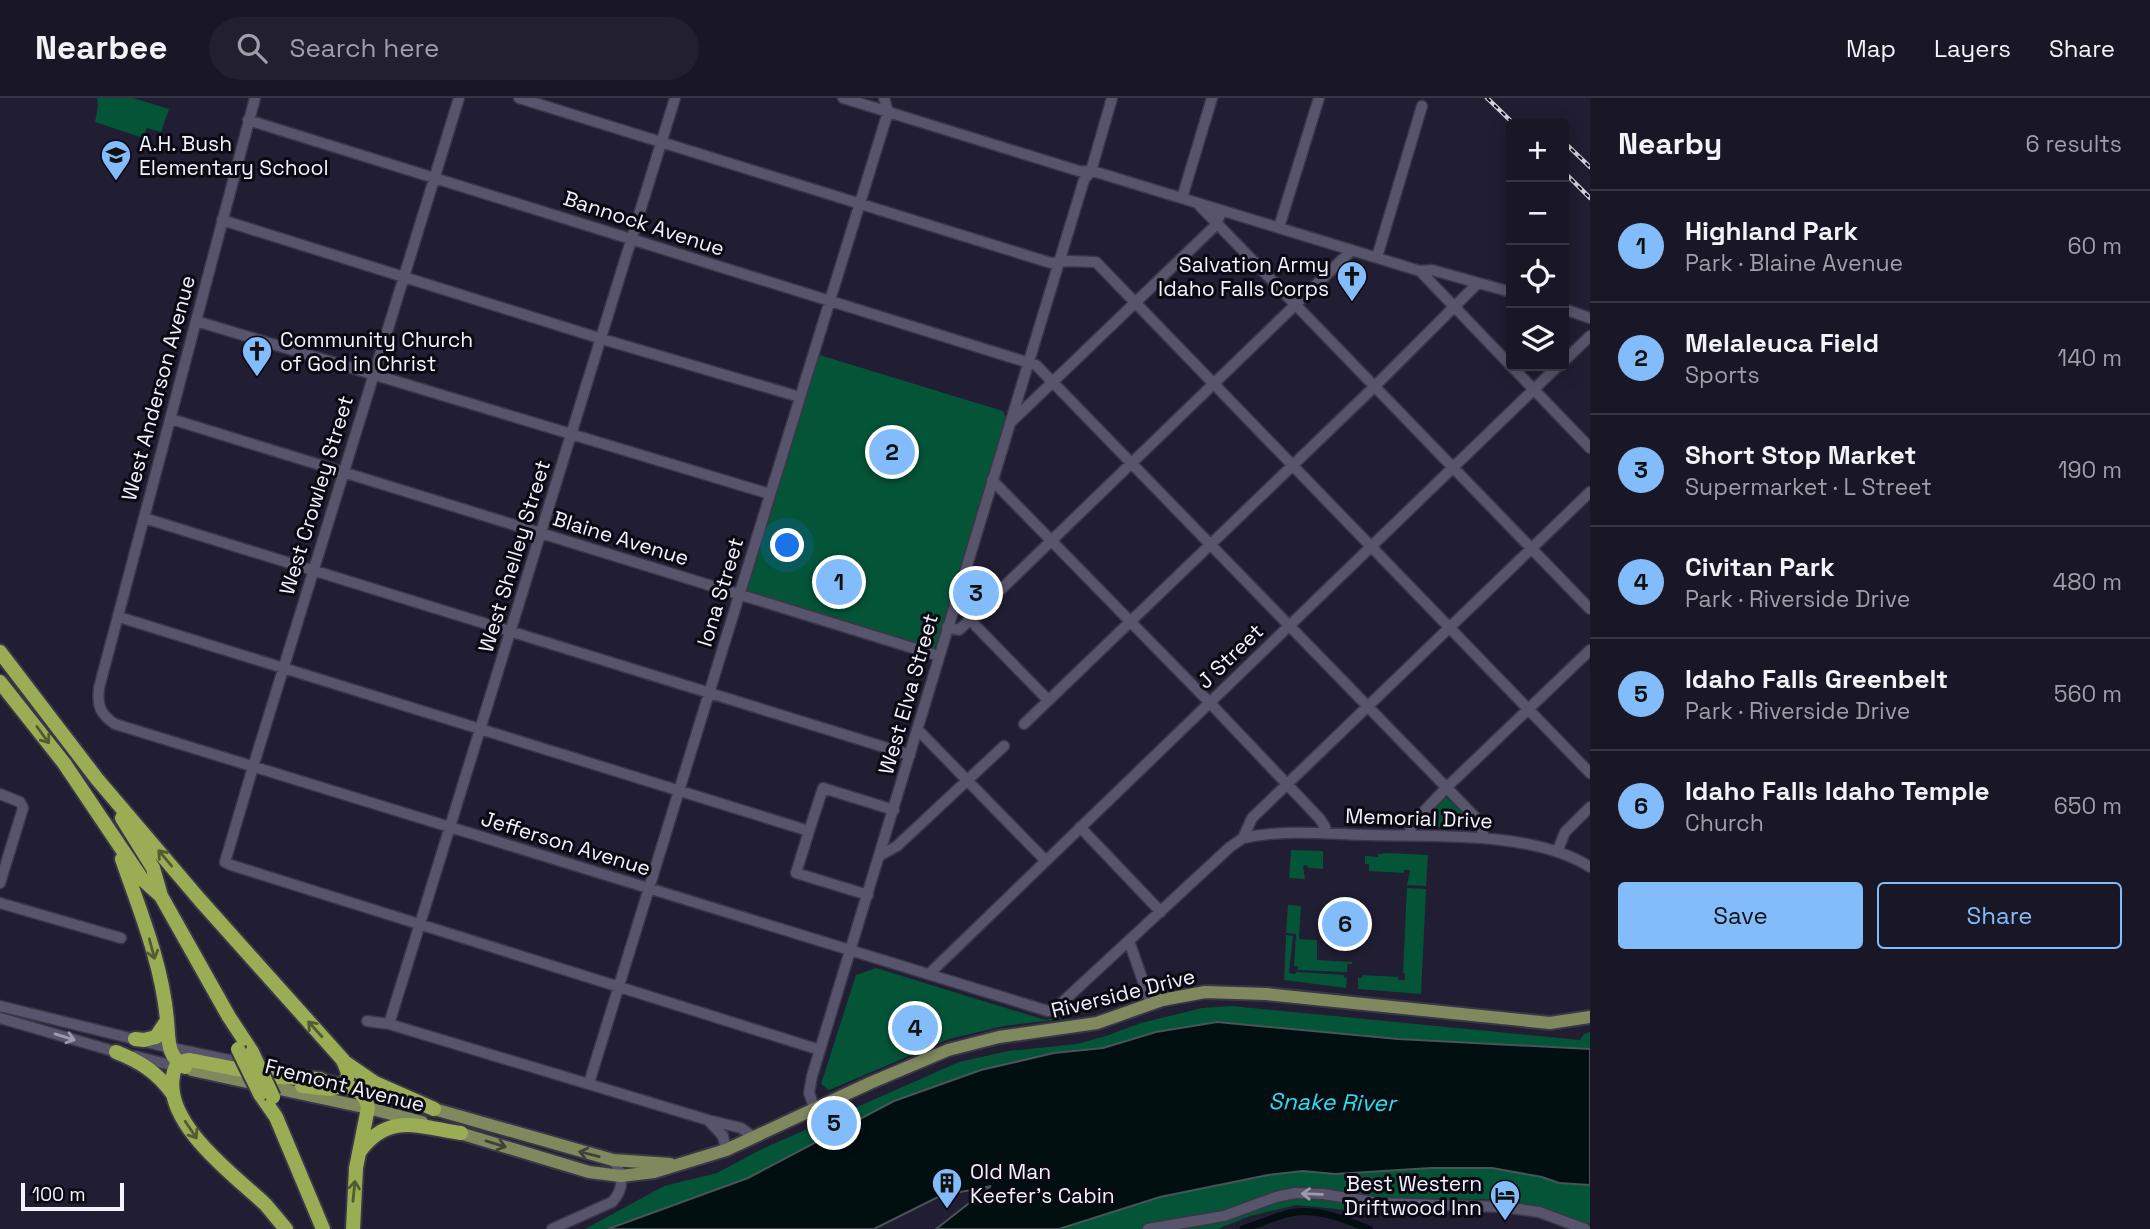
<!DOCTYPE html>
<meta charset="utf-8">
<style>
:root{--surface:#191626;--page:#221f2e;--text:#f1f3f6;--muted:#9f9fa7;--line:#373543;--accent:#83bcfb}
body{margin:0;font-family:"Space Grotesk",sans-serif;background:var(--page);color:var(--text)}
.controls{position:absolute;right:21px;top:21px;display:grid;overflow:hidden;border-radius:7px;box-shadow:0 4px 18px #0003}
.controls button{width:63px;height:63px;display:grid;place-items:center;padding:0;border:0;border-bottom:2px solid var(--line);background:var(--surface);color:var(--text);font:35px sans-serif}
.scale{position:absolute;left:21px;bottom:18px;width:103px;box-sizing:border-box;padding-left:7px;border:4px solid #f3f2fe;border-top:0;font-size:19px;line-height:24px;white-space:nowrap;color:#f3f2fe;-webkit-text-stroke:5px #0b0912;paint-order:stroke}
.you{position:absolute;left:788px;top:448px;width:24px;height:24px;margin:-18px;border:5px solid #fff;border-radius:50%;background:#1a73e8;box-shadow:0 0 0 10px #1a73e833}
.badge{display:grid;place-items:center;width:46px;height:46px;border-radius:50%;background:var(--accent);color:#111;font-size:23px;font-weight:700}
.pin{position:absolute;translate:-50% -50%;border:4px solid #fff;box-shadow:0 2px 7px #0006}
.list{margin:0;padding:0;list-style:none}
h2{display:flex;justify-content:space-between;align-items:center;height:91px;margin:0;padding:0 28px;font-size:30px}
h2 small{font-size:23px;font-weight:400;color:var(--muted)}
.list li{display:grid;grid-template-columns:46px 1fr auto;gap:21px;align-items:center;box-sizing:border-box;height:112px;padding:0 28px;border-top:2px solid var(--line)}
.list b{display:block;font-size:26px;white-space:nowrap}
.list p{margin:0;font-size:23px;white-space:nowrap;color:var(--muted)}
.list em{font-size:23px;font-style:normal;color:var(--muted)}
.actions{display:flex;gap:14px;padding:21px 28px}
.actions a{flex:1;padding:16px 0;border:2px solid var(--accent);border-radius:7px;text-align:center;font-size:24px;color:var(--accent)}
.actions .main{background:var(--accent);color:#111}
.icon{flex:none;width:38px;height:38px;fill:none;stroke:currentColor;stroke-width:2;stroke-linecap:round;stroke-linejoin:round}
.map{position:relative;flex:none;width:1590px;height:1131px;overflow:hidden}
header{display:flex;align-items:center;gap:42px;box-sizing:border-box;height:98px;padding:0 35px;background:var(--surface);border-bottom:2px solid var(--line)}
header strong{font-size:33px}
nav{display:flex;gap:38px;margin-inline-start:auto;font-size:24px}
.search{width:490px;height:63px;background:var(--page);display:flex;align-items:center;gap:18px;box-sizing:border-box;padding:0 24px;border-radius:38px;color:var(--muted);font-size:26px}
main{display:flex}
aside{flex:1;background:var(--surface)}
.map>svg:first-child{display:block}
</style>
<header>
<strong>Nearbee</strong>
<div class="search"><svg class="icon" aria-label="search" viewBox="0 0 24 24"><circle cx="10" cy="10" r="6"/><path d="M15 15l6 6"/></svg>Search here</div>
<nav><a>Map</a><a>Layers</a><a>Share</a></nav>
</header>
<main>
<div class="map">
<svg width="1590" height="1131" viewBox="0 0 1590 1131">
<rect width="100%" height="100%" fill="#211d32"/>
<!-- green -->
<path fill="#045438" d="M 97,0 L 133,0 L 169,11 L 161,34 L 147,30 L 143,40 L 95,24 L 98,8 Z
M 813,255 L 1003,313 L 1009,326 L 939,558 L 739,497 Z
M 1446,699 L 1470,721 L 1471,726 L 1469,729 L 1425,729 L 1421,726 L 1422,722 Z
M 1291,752 L 1323,753 L 1323,771 L 1309,770 L 1306,767 L 1303,768 L 1305,781 L 1289,780 Z
M 1389,755 L 1428,757 L 1426,788 L 1407,787 L 1410,772 L 1404,772 L 1404,775 L 1369,773 L 1369,766 L 1365,766 L 1365,758 L 1378,759 L 1378,756 Z
M 1407,790 L 1426,791 L 1421,896 L 1358,891 L 1358,880 L 1362,880 L 1362,877 L 1398,879 L 1398,882 L 1405,882 L 1405,875 L 1403,875 Z
M 1288,807 L 1301,808 L 1299,841 L 1317,842 L 1317,862 L 1352,864 L 1352,866 L 1347,866 L 1347,874 L 1298,872 L 1298,868 L 1294,868 L 1296,836 L 1286,835 Z
M 1286,837 L 1293,838 L 1289,875 L 1295,876 L 1296,874 L 1344,877 L 1344,879 L 1347,880 L 1346,890 L 1284,882 Z
M 876,870 L 1042,921 L 1048,922 L 1058,917 L 1062,921 L 1004,928 L 949,941 L 829,992 L 821,986 L 856,877 Z
M 1232,908 L 1580,942 L 1584,936 L 1590,934 L 1590,951 L 1398,941 L 1217,924 L 1156,934 L 1103,950 L 1053,955 L 981,972 L 894,1003 L 748,1080 L 608,1131 L 585,1131 L 664,1088 L 717,1075 L 760,1052 L 959,964 L 1008,953 L 1077,946 L 1106,938 L 1141,925 L 1202,910 Z
M 1431,1070 L 1492,1070 L 1542,1079 L 1559,1085 L 1590,1087 L 1590,1126 L 1507,1102 L 1389,1099 L 1369,1119 L 1345,1112 L 1297,1107 L 1250,1118 L 1218,1131 L 1059,1131 L 1160,1099 L 1268,1077 L 1303,1073 L 1335,1076 Z"/>
<!-- water -->
<path fill="#020f10" stroke="#4a5357" stroke-width="2" d="M 1217,924 L 1398,941 L 1590,951 L 1590,1087 L 1559,1085 L 1542,1079 L 1492,1070 L 1431,1070 L 1335,1076 L 1303,1073 L 1268,1077 L 1160,1099 L 1059,1131 L 936,1131 L 991,1088 L 940,1098 L 874,1131 L 608,1131 L 748,1080 L 894,1003 L 981,972 L 1054,955 L 1103,950 L 1156,934 Z"/>
<g fill="none" stroke-linecap="round" stroke-linejoin="round">
<!-- canal -->
<path stroke="#020f10" stroke-width="7" d="M 1243,1131 C 1259,1126 1274,1119 1290,1115 C 1316,1109 1346,1122 1369,1131"/>
<!-- minor casing -->
<g stroke="#393647" stroke-width="13">
<path id="minor" d="M 255,0 L 99,590 C 97,608 100,616 115,626 L 1048,913 L 1056,910 L 1230,749 L 1243,740 L 1252,720 L 1590,394
M 459,0 L 253,669 L 225,764 L 231,767 L 820,952
M 519,0 L 1051,165 L 1068,163 L 1096,164 L 1590,675
M 843,0 L 1079,73 L 1096,74 L 1420,173 L 1432,172 L 1511,194
M 248,22 L 1036,267 L 1480,724 L 1484,740
M 1182,100 L 1212,0
M 1199,107 L 1590,511
M 222,122 L 602,241 L 800,299
M 1279,129 L 1319,0
M 1377,159 L 1422,8
M 1420,173 L 1590,350
M 1564,211 L 1590,220
M 196,223 L 770,396
M 1564,263 L 1590,238
M 171,321 L 939,558
M 1011,324 L 1217,126 L 1221,112
M 992,382 L 1210,605 L 1320,721 L 1325,729 L 1325,735
M 144,420 L 910,657
M 119,519 L 809,733 L 796,775 L 868,797
M 970,522 L 1048,602
M 947,529 L 959,532 L 1352,152
M 1024,626 L 1374,289 L 1478,185
M 917,631 L 1046,763
M 0,696 L 20,704 L 23,710 L 0,785
M 1080,729 L 1161,814
M 809,733 L 823,690 L 894,712
M 1410,738 L 1411,727 L 1447,689 L 1590,552
M 1243,740 C 1284,731 1328,736 1371,737 C 1437,739 1533,733 1590,769
M 1557,754 L 1565,734 L 1590,709
M 881,757 L 897,748 L 1004,648
M 0,805 L 121,840
M 1129,843 L 1151,906
M 929,876 L 1558,268
M 0,908 L 158,947 L 248,966
M 0,920 L 120,955
M 367,923 L 389,926 L 708,1022 L 741,1030 L 752,1038
M 389,926 L 675,0
M 135,958 L 182,970
M 589,985 L 888,14 L 884,0
M 815,1011 L 809,995 L 812,978 L 1084,82 L 1091,73 L 1112,0
M 708,1022 L 723,1038 L 726,1052
M 552,1131 L 612,1104 C 625,1091 623,1076 613,1062
M 1148,1131 L 1224,1118 L 1276,1099 L 1295,1095 L 1323,1096 L 1380,1105 L 1504,1109 L 1539,1114 L 1585,1131"/>
</g>
<!-- major casing -->
<g stroke="#393647" stroke-width="16">
<path id="major" d="M 192,972 L 368,1010 L 422,1024
M 320,981 L 402,1002
M 427,1009 L 613,1062 L 670,1066
M 453,1033 L 589,1074 L 621,1078 L 654,1074 L 726,1052 L 870,985 L 948,952 L 999,939 L 1097,925 L 1162,902 L 1205,894 L 1266,896 L 1550,925 L 1590,919"/>
</g>
<!-- highway casing -->
<g stroke="#393647" stroke-width="18">
<path id="highway" d="M 0,554 L 97,681 L 200,802 L 343,962 L 348,975 L 346,987
M 0,584 L 64,665 L 142,781 L 161,798
M 122,720 L 153,770 L 161,798 L 229,919 L 252,954
M 122,761 C 140,813 162,866 167,922 C 169,941 166,958 185,969
M 135,941 L 144,942 L 156,939 L 166,924
M 116,954 C 139,963 157,974 172,995
M 343,963 L 375,985 L 434,1011
M 302,988 L 330,991 L 346,987 C 357,992 366,996 368,1010 L 356,1070 L 353,1131
M 260,996 L 276,1019 L 323,1131
M 360,1053 C 389,1014 419,1029 461,1035
M 286,1131 C 279,1123 272,1114 265,1106 C 234,1077 164,1026 173,978 C 175,966 179,963 190,962 L 277,979 L 320,981"/>
</g>
<!-- minor -->
<use href="#minor" stroke="#57546c" stroke-width="10"/>
<!-- major -->
<use href="#major" stroke="#80895e" stroke-width="12"/>
<!-- highway -->
<use href="#highway" stroke="#9bad54" stroke-width="14"/>
<!-- rail casing -->
<g stroke="#d2d0de" stroke-width="4.5">
<path id="rail" d="M 1487,0 L 1514,26
M 1564,44 L 1590,69
M 1564,74 L 1590,100"/>
</g>
<!-- rail -->
<use href="#rail" stroke="#0b0912" stroke-width="2" stroke-dasharray="5" stroke-linecap="butt"/>
<!-- highway-bridge casing -->
<g stroke="#393647" stroke-width="18" stroke-linecap="butt">
<path id="highway-bridge" d="M 238,951 L 260,996
M 252,954 L 273,999"/>
</g>
<!-- highway-bridge -->
<use href="#highway-bridge" stroke="#9bad54" stroke-width="14"/>
</g>
<!-- one-way arrows -->
<defs><path id="oneway-shaft" d="M-6 0H5M1.5-3L5.5 0L1.5 3" fill="none" stroke-width="1.6" stroke-linecap="round" stroke-linejoin="round" transform="scale(1.75)"/></defs>
<g stroke="#535b33">
<use href="#oneway-shaft" transform="translate(43 637) rotate(54)"/>
<use href="#oneway-shaft" transform="translate(165 760) rotate(-130)"/>
<use href="#oneway-shaft" transform="translate(152 851) rotate(75)"/>
<use href="#oneway-shaft" transform="translate(315 931) rotate(-132)"/>
<use href="#oneway-shaft" transform="translate(191 1032) rotate(56)"/>
<use href="#oneway-shaft" transform="translate(354 1093) rotate(-84)"/>
</g>
<g stroke="#9d9bae">
<use href="#oneway-shaft" transform="translate(65 939) rotate(17)"/>
<use href="#oneway-shaft" transform="translate(1312 1096) rotate(-178)"/>
</g>
<g stroke="#404334">
<use href="#oneway-shaft" transform="translate(496 1046) rotate(17)"/>
<use href="#oneway-shaft" transform="translate(589 1056) rotate(-166)"/>
</g>
<!-- icons -->
<defs>
<g id="school-pin" transform="scale(1.575)"><path d="M0 17L-7.5 6A9.5 9.5 0 1 1 7.5 6Z" fill="#83bcfb" stroke="#0b0912"/><path d="M0-5L7-2L0 1L-7-2ZM-4 1L0 2.5L4 1V4Q0 6-4 4Z" fill="#111"/></g>
<g id="church-pin" transform="scale(1.575)"><path d="M0 17L-7.5 6A9.5 9.5 0 1 1 7.5 6Z" fill="#83bcfb" stroke="#0b0912"/><path d="M-1.2-6h2.4v3.5h3.3v2.4h-3.3V6h-2.4V-.1h-3.3v-2.4h3.3Z" fill="#111"/></g>
<g id="building-pin" transform="scale(1.575)"><path d="M0 17L-7.5 6A9.5 9.5 0 1 1 7.5 6Z" fill="#83bcfb" stroke="#0b0912"/><path d="M-4-6H4V6H1V3H-1V6H-4ZM-2.5-4.3h1.7v1.8h-1.7ZM.8-4.3h1.7v1.8H.8ZM-2.5-1h1.7V.8h-1.7ZM.8-1h1.7V.8H.8Z" fill="#111"/></g>
<g id="hotel-pin" transform="scale(1.575)"><path d="M0 17L-7.5 6A9.5 9.5 0 1 1 7.5 6Z" fill="#83bcfb" stroke="#0b0912"/><path d="M-6-4.5h1.5V1H6V5H4.5V3h-9V5H-6ZM-4 0a1.8 1.8 0 1 1 3.6 0ZM.5 0V-2.5h3Q6-2.5 6 0Z" fill="#111"/></g>
</defs>
<g fill-rule="evenodd">
<use href="#school-pin" x="116" y="57"/>
<use href="#church-pin" x="1352" y="178"/>
<use href="#church-pin" x="257" y="253"/>
<use href="#building-pin" x="947" y="1085"/>
<use href="#hotel-pin" x="1505" y="1097"/>
</g>
<g text-anchor="middle" dominant-baseline="central" stroke-width="6" stroke-linejoin="round" paint-order="stroke">
<!-- poi labels -->
<g font-size="21" fill="#f3f2fe" stroke="#0b0912" text-anchor="start">
<text x="139" y="45">A.H. Bush<tspan x="139" dy="24">Elementary School</tspan></text>
<text x="1329" y="166" text-anchor="end">Salvation Army<tspan x="1329" dy="24">Idaho Falls Corps</tspan></text>
<text x="280" y="241">Community Church<tspan x="280" dy="24">of God in Christ</tspan></text>
<text x="970" y="1073">Old Man<tspan x="970" dy="24">Keefer's Cabin</tspan></text>
<text x="1482" y="1085" text-anchor="end">Best Western<tspan x="1482" dy="24">Driftwood Inn</tspan></text>
</g>
<!-- street labels -->
<g font-size="21" fill="#f3f2fe" stroke="#0b0912">
<text transform="translate(644 125) rotate(18)">Bannock Avenue</text>
<text transform="translate(158 290) rotate(-75)">West Anderson Avenue</text>
<text transform="translate(316 397) rotate(-73)">West Crowley Street</text>
<text transform="translate(621 440) rotate(17)">Blaine Avenue</text>
<text transform="translate(514 458) rotate(-73)">West Shelley Street</text>
<text transform="translate(720 494) rotate(-73)">Iona Street</text>
<text transform="translate(1230 558) rotate(-44)">J Street</text>
<text transform="translate(908 596) rotate(-74)">West Elva Street</text>
<text transform="translate(1419 720) rotate(2)">Memorial Drive</text>
<text transform="translate(566 745) rotate(17)">Jefferson Avenue</text>
<text transform="translate(1123 895) rotate(-14)">Riverside Drive</text>
<text transform="translate(345 987) rotate(14)">Fremont Avenue</text>
</g>
<!-- water labels -->
<g font-size="23" font-style="italic" fill="#23e3ed" stroke="#0b0912">
<text transform="translate(1332 1004) rotate(1)">Snake River</text>
</g>
</g>
</svg>
<div class="controls">
<button>+</button>
<button>−</button>
<button><svg class="icon" aria-label="locate" viewBox="0 0 24 24"><circle cx="12" cy="12" r="6"/><path d="M12 2v4M12 18v4M2 12h4M18 12h4"/></svg></button>
<button><svg class="icon" aria-label="layers" viewBox="0 0 24 24"><path d="M12 4l9 5-9 5-9-5zM3 14l9 5 9-5"/></svg></button>
</div>
<div class="scale">100 m</div>
<div class="you"></div>
<div class="pin badge" style="left:839px;top:484px">1</div>
<div class="pin badge" style="left:892px;top:354px">2</div>
<div class="pin badge" style="left:976px;top:495px">3</div>
<div class="pin badge" style="left:915px;top:930px">4</div>
<div class="pin badge" style="left:834px;top:1025px">5</div>
<div class="pin badge" style="left:1345px;top:826px">6</div>
</div>
<aside>
<h2>Nearby<small>6 results</small></h2>
<ul class="list">
<li><span class="badge">1</span><div><b>Highland Park</b><p>Park · Blaine Avenue</p></div><em>60 m</em></li>
<li><span class="badge">2</span><div><b>Melaleuca Field</b><p>Sports</p></div><em>140 m</em></li>
<li><span class="badge">3</span><div><b>Short Stop Market</b><p>Supermarket · L Street</p></div><em>190 m</em></li>
<li><span class="badge">4</span><div><b>Civitan Park</b><p>Park · Riverside Drive</p></div><em>480 m</em></li>
<li><span class="badge">5</span><div><b>Idaho Falls Greenbelt</b><p>Park · Riverside Drive</p></div><em>560 m</em></li>
<li><span class="badge">6</span><div><b>Idaho Falls Idaho Temple</b><p>Church</p></div><em>650 m</em></li>
</ul>
<div class="actions"><a class="main">Save</a><a>Share</a></div>
</aside>
</main>
